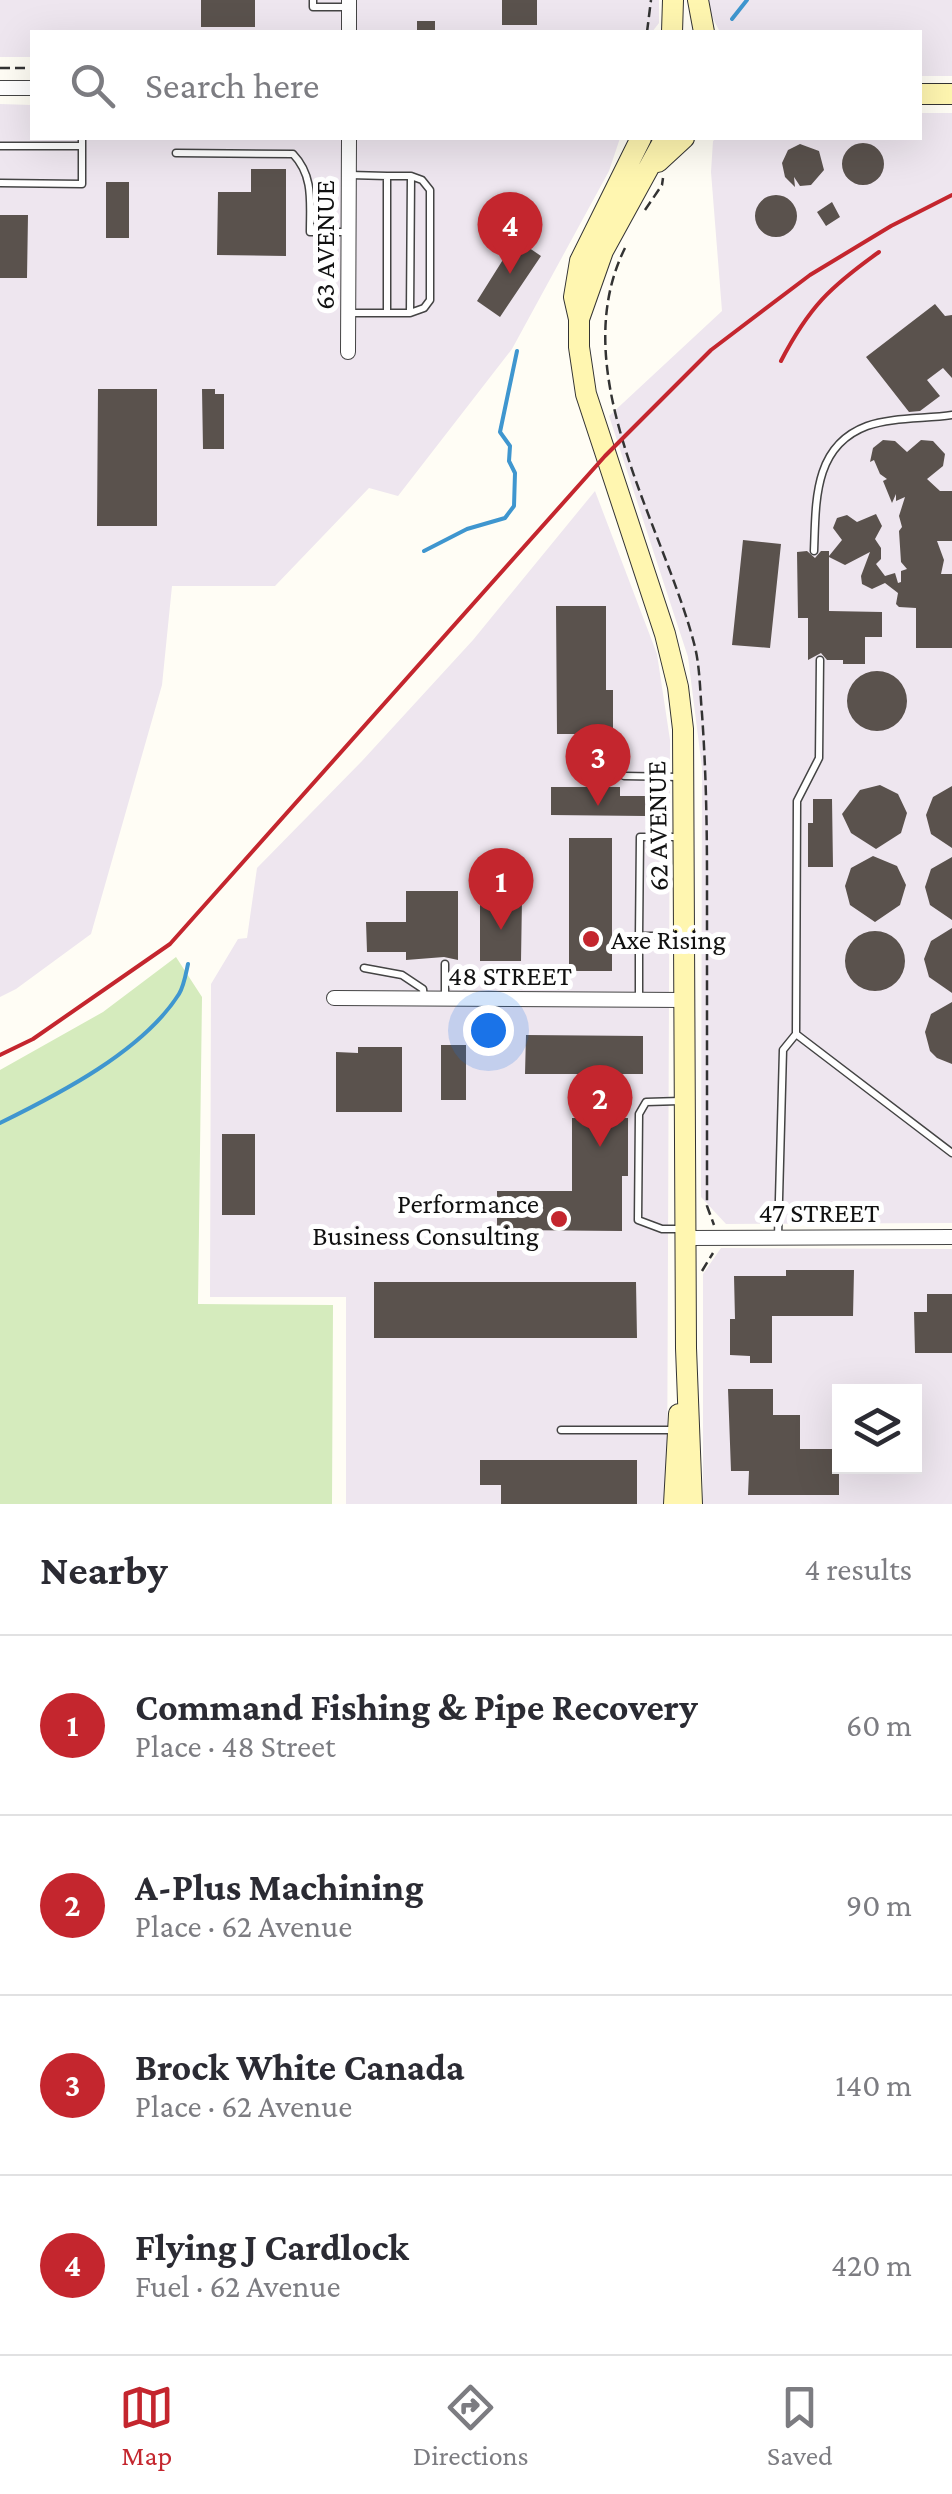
<!DOCTYPE html>
<meta charset="utf-8">
<style>
:root{--surface:#fff;--page:#f7f7f7;--text:#2b2b33;--muted:#7c7c81;--line:#e1e1e2;--accent:#c4262e}
body{margin:0;font-family:"Crimson Pro",serif;background:var(--page);color:var(--text)}
.controls{position:absolute;right:30px;bottom:30px;display:grid;overflow:hidden;border-radius:0px;box-shadow:0 10px 40px #0002}
.controls button{width:90px;height:90px;display:grid;place-items:center;padding:0;border:0;border-bottom:2px solid var(--line);background:var(--surface);color:var(--text);font:50px sans-serif}
.you{position:absolute;left:488px;top:1030px;width:35px;height:35px;margin:-25px;border:8px solid #fff;border-radius:50%;background:#1a73e8;box-shadow:0 0 0 15px #1a73e833}
.badge{display:grid;place-items:center;width:65px;height:65px;border-radius:50%;background:var(--accent);color:#fff;font-size:32px;font-weight:700}
.pin{position:absolute;translate:-50% -82px;filter:drop-shadow(0 2px 5px #0008)}
.pin::after{content:'';position:absolute;top:52px;width:35px;height:30px;background:inherit;clip-path:polygon(0 0,100% 0,50% 100%)}
.list{margin:0;padding:0;list-style:none}
h2{display:flex;justify-content:space-between;align-items:center;height:130px;margin:0;padding:0 40px;font-size:42px}
h2 small{font-size:32px;font-weight:400;color:var(--muted)}
.list li{display:grid;grid-template-columns:65px 1fr auto;gap:30px;align-items:center;box-sizing:border-box;height:180px;padding:0 40px;border-top:2px solid var(--line)}
.list b{display:block;font-size:38px;white-space:nowrap}
.list p{margin:0;font-size:32px;white-space:nowrap;color:var(--muted)}
.list em{font-size:32px;font-style:normal;color:var(--muted)}
.icon{flex:none;width:55px;height:55px;fill:none;stroke:currentColor;stroke-width:2;stroke-linecap:round;stroke-linejoin:round}
.map{position:relative;flex:none;width:952px;height:1504px;overflow:hidden}
.search{position:absolute;background:var(--surface);box-shadow:0 10px 40px #0002;left:30px;right:30px;top:30px;height:110px;display:flex;align-items:center;gap:25px;box-sizing:border-box;padding:0 35px;border-radius:0px;color:var(--muted);font-size:38px}
.sheet{height:850px;background:var(--surface)}
nav{display:flex;justify-content:space-around;align-items:center;box-sizing:border-box;height:140px;border-top:2px solid var(--line);background:var(--surface);font-size:28px;color:var(--muted)}
nav a{display:grid;justify-items:center;gap:5px}
nav .on{color:var(--accent)}
.map>svg:first-child{display:block}
</style>
<div class="map">
<svg width="952" height="1504" viewBox="0 0 952 1504">
<rect width="100%" height="100%" fill="#fffdf5"/>
<!-- industrial -->
<path fill="#eee6ef" fill-rule="evenodd" d="M 0,0 L 659,0 L 659,23 L 652,32 L 32,32 L 32,57 L 0,57 Z
M 708,0 L 952,0 L 952,76 L 920,76 L 920,32 L 720,32 L 708,9 Z
M 0,104 L 32,105 L 32,138 L 620,138 L 609,171 L 512,349 L 398,496 L 369,488 L 275,586 L 172,586 L 162,685 L 91,934 L 16,989 L 0,997 Z
M 920,113 L 952,113 L 952,1223 L 726,1224 L 701,1197 L 702,768 L 688,657 L 609,416 L 722,311 L 711,172 L 713,141 L 717,138 L 920,138 Z
M 595,491 L 657,654 L 670,740 L 667,1504 L 346,1504 L 346,1297 L 210,1297 L 211,984 L 238,939 L 247,938 L 257,868 L 362,761 L 473,640 Z
M 721,1248 L 952,1249 L 952,1504 L 703,1504 L 703,1274 ZM 840,1392 L 914,1392 L 914,1466 L 840,1466 Z"/>
<!-- green -->
<path fill="#d5ebbd" d="M 176,957 L 202,997 L 198,1304 L 333,1305 L 332,1504 L 0,1504 L 0,1070 L 103,1012 Z"/>
<g fill="none" stroke-linecap="round" stroke-linejoin="round">
<!-- stream -->
<path stroke="#3f96cf" stroke-width="4" d="M 732,19 L 747,0
M 424,551 L 467,529 L 505,518 L 514,506 L 515,473 L 509,461 L 510,446 L 500,432 L 517,351
M 0,1123 C 59,1094 143,1051 179,994 C 184,986 186,973 188,964"/>
</g>
<!-- building -->
<path fill="#5a524d" d="M 201,0 L 255,0 L 255,27 L 201,27 Z
M 502,0 L 537,0 L 537,25 L 502,25 Z
M 417,21 L 435,21 L 435,32 L 417,32 Z
M842 164a21 21 0 1 1 42 0a21 21 0 1 1-42 0Z
M 800,144 L 819,151 L 824,170 L 811,185 L 800,186 L 794,177 L 795,187 L 785,177 L 782,163 L 788,150 Z
M 251,169 L 286,169 L 286,256 L 217,255 L 218,192 L 251,192 Z
M 106,182 L 129,182 L 129,238 L 106,238 Z
M755 216a21 21 0 1 1 42 0a21 21 0 1 1-42 0Z
M 832,202 L 840,217 L 826,226 L 817,212 Z
M 0,215 L 28,215 L 27,278 L 0,278 Z
M 516,239 L 541,256 L 500,317 L 477,301 Z
M 935,304 L 945,316 L 952,315 L 952,378 L 943,368 L 927,380 L 940,396 L 920,411 L 909,412 L 866,357 Z
M 98,389 L 157,389 L 157,526 L 97,526 Z
M 202,389 L 215,389 L 215,394 L 224,394 L 224,449 L 203,449 Z
M 883,440 L 895,441 L 907,452 L 921,440 L 933,441 L 945,454 L 943,466 L 927,479 L 940,491 L 952,491 L 952,541 L 937,541 L 944,560 L 941,574 L 952,574 L 952,648 L 916,648 L 916,608 L 899,607 L 896,604 L 898,593 L 885,583 L 872,589 L 862,584 L 861,576 L 870,552 L 845,565 L 829,557 L 829,611 L 882,612 L 882,637 L 865,637 L 865,664 L 843,664 L 843,660 L 827,660 L 821,653 L 808,660 L 808,618 L 798,618 L 797,552 L 807,551 L 815,558 L 821,551 L 829,551 L 829,556 L 842,540 L 833,528 L 837,518 L 847,515 L 857,522 L 876,514 L 882,526 L 875,539 L 881,548 L 881,559 L 876,564 L 885,576 L 895,573 L 898,583 L 901,582 L 901,571 L 907,569 L 901,562 L 899,531 L 902,527 L 899,516 L 905,497 L 896,501 L 896,494 L 892,503 L 883,481 L 887,479 L 880,474 L 874,460 L 870,462 L 873,448 Z
M 743,540 L 781,544 L 770,648 L 732,645 Z
M 556,606 L 606,606 L 606,690 L 613,690 L 613,734 L 557,734 Z
M847 701a30 30 0 1 1 60 0a30 30 0 1 1-60 0Z
M 880,785 L 898,794 L 907,813 L 901,833 L 876,849 L 851,833 L 842,814 L 860,790 Z
M 952,786 L 952,848 L 931,834 L 926,815 L 933,797 Z
M 551,787 L 620,787 L 620,796 L 645,796 L 645,816 L 551,815 Z
M 813,799 L 832,799 L 833,867 L 808,867 L 808,823 L 813,823 Z
M 569,838 L 612,838 L 612,971 L 569,971 Z
M 873,856 L 897,866 L 906,885 L 900,905 L 875,922 L 850,905 L 845,886 L 851,868 Z
M 952,857 L 952,920 L 930,905 L 925,887 L 931,869 Z
M 406,891 L 458,891 L 458,960 L 444,957 L 406,960 L 406,952 L 367,952 L 366,922 L 406,922 Z
M 480,898 L 522,898 L 521,961 L 480,961 Z
M 952,928 L 952,993 L 929,977 L 924,959 L 931,941 Z
M845 961a30 30 0 1 1 60 0a30 30 0 1 1-60 0Z
M 952,1002 L 952,1064 L 937,1058 L 930,1051 L 925,1032 L 931,1014 Z
M 526,1035 L 643,1036 L 643,1074 L 525,1074 Z
M 441,1045 L 466,1045 L 466,1100 L 441,1100 Z
M 358,1047 L 402,1047 L 402,1112 L 336,1112 L 336,1052 L 358,1053 Z
M 572,1118 L 628,1118 L 628,1176 L 622,1176 L 622,1231 L 497,1230 L 497,1191 L 572,1191 Z
M 222,1134 L 255,1134 L 255,1215 L 222,1215 Z
M 786,1270 L 854,1270 L 853,1316 L 772,1316 L 772,1363 L 750,1363 L 750,1356 L 730,1355 L 730,1319 L 735,1319 L 734,1276 L 786,1276 Z
M 374,1282 L 636,1282 L 637,1338 L 374,1338 Z
M 927,1294 L 952,1294 L 952,1353 L 915,1353 L 914,1312 L 927,1312 Z
M 728,1389 L 773,1389 L 773,1415 L 800,1415 L 800,1449 L 839,1449 L 839,1495 L 748,1495 L 749,1471 L 731,1471 Z
M 480,1460 L 637,1460 L 637,1504 L 501,1504 L 501,1485 L 480,1485 Z"/>
<g fill="none" stroke-linecap="round" stroke-linejoin="round">
<!-- lane casing -->
<g stroke="#444" stroke-width="9">
<path id="lane" d="M 313,0 L 313,7 L 349,7
M 0,146 L 82,146
M 176,153 L 293,154 C 314,176 310,202 310,232 L 347,232
M 0,183 L 82,184 L 82,138
M 349,313 L 387,313 L 387,176 L 350,175
M 387,313 L 410,313 L 411,176 L 387,176
M 410,313 L 424,308 L 430,300 L 430,190 L 422,180 L 411,176
M 814,551 C 816,502 813,446 867,426 C 892,417 926,419 952,415
M 624,776 L 679,777
M 678,936 L 639,936 L 640,837 L 679,837
M 364,968 L 402,975 L 423,989 L 424,999
M 445,998 L 445,964
M 639,1000 L 639,936
M 796,1034 L 952,1153
M 680,1101 L 646,1102 L 639,1114 L 638,1220 L 662,1229 L 680,1229
M 778,1236 L 783,1050 L 796,1034 L 797,801 L 819,758 L 820,660
M 561,1430 L 674,1430"/>
</g>
<!-- street casing -->
<g stroke="#444" stroke-width="16">
<path id="street" d="M 349,0 L 349,32
M 0,88 L 32,88
M 348,352 L 349,138
M 334,998 L 685,1000
M 687,1238 L 952,1237"/>
</g>
<!-- secondary casing -->
<g stroke="#333" stroke-width="22">
<path id="secondary" d="M 698,0 L 704,32
M 672,32 L 673,0
M 920,94 L 952,94
M 641,138 L 580,261 L 574,297 L 579,319 L 579,347 L 586,394 L 665,634 L 678,687 L 683,729 L 686,1348 L 692,1504
M 658,162 L 684,138
M 579,319 L 603,251 L 665,138
M 674,1504 L 679,1414"/>
</g>
<!-- path -->
<path stroke="#333" stroke-width="2.5" stroke-dasharray="10 5" stroke-linecap="butt" d="M 647,32 L 651,0
M 0,68 L 32,68
M 645,210 L 662,185 L 663,178
M 625,248 C 563,373 664,525 695,647 C 700,668 700,692 702,714 C 706,770 707,825 707,881 C 707,989 707,1097 707,1206 L 714,1225
M 702,1271 L 713,1253"/>
<!-- lane -->
<use href="#lane" stroke="#fff" stroke-width="6"/>
<!-- street -->
<use href="#street" stroke="#fff" stroke-width="14"/>
<!-- secondary -->
<use href="#secondary" stroke="#fff6b0" stroke-width="20"/>
<!-- rail -->
<path stroke="#c4262e" stroke-width="4" d="M 781,361 C 809,307 830,287 879,252
M 0,1055 L 33,1039 L 170,944 L 605,456 L 711,350 L 810,275 L 891,226 L 952,195"/>
</g>
<!-- markers -->
<g fill="#c4262e" stroke="#fff" stroke-width="4">
<circle cx="591" cy="939" r="10"/>
<circle cx="559" cy="1219" r="10"/>
</g>
<g text-anchor="middle" dominant-baseline="central" stroke-width="10" stroke-linejoin="round" paint-order="stroke">
<!-- street labels -->
<g font-size="28" fill="#111" stroke="#fff">
<text transform="translate(324 245) rotate(-90)">63 AVENUE</text>
<text transform="translate(657 826) rotate(-91)">62 AVENUE</text>
<text x="510" y="975">48 STREET</text>
<text x="819" y="1212">47 STREET</text>
</g>
<!-- poi labels -->
<g font-size="28" fill="#111" stroke="#fff" text-anchor="start">
<text x="611" y="939">Axe Rising</text>
<text x="539" y="1203" text-anchor="end">Performance<tspan x="539" dy="32">Business Consulting</tspan></text>
</g>
</g>
</svg>
<div class="controls">
<button><svg class="icon" aria-label="layers" viewBox="0 0 24 24"><path d="M12 4l9 5-9 5-9-5zM3 14l9 5 9-5"/></svg></button>
</div>
<div class="you"></div>
<div class="pin badge" style="left:501px;top:930px">1</div>
<div class="pin badge" style="left:600px;top:1147px">2</div>
<div class="pin badge" style="left:598px;top:806px">3</div>
<div class="pin badge" style="left:510px;top:274px">4</div>
<div class="search"><svg class="icon" aria-label="search" viewBox="0 0 24 24"><circle cx="10" cy="10" r="6"/><path d="M15 15l6 6"/></svg>Search here</div>
</div>
<section class="sheet">
<h2>Nearby<small>4 results</small></h2>
<ul class="list">
<li><span class="badge">1</span><div><b>Command Fishing &amp; Pipe Recovery</b><p>Place · 48 Street</p></div><em>60 m</em></li>
<li><span class="badge">2</span><div><b>A-Plus Machining</b><p>Place · 62 Avenue</p></div><em>90 m</em></li>
<li><span class="badge">3</span><div><b>Brock White Canada</b><p>Place · 62 Avenue</p></div><em>140 m</em></li>
<li><span class="badge">4</span><div><b>Flying J Cardlock</b><p>Fuel · 62 Avenue</p></div><em>420 m</em></li>
</ul>
</section>
<nav>
<a class="on"><svg class="icon" aria-label="map" viewBox="0 0 24 24"><path d="M3 6l6-2 6 2 6-2v14l-6 2-6-2-6 2zM9 4v14M15 6v14"/></svg>Map</a>
<a><svg class="icon" aria-label="directions" viewBox="0 0 24 24"><path d="M12 3l9 9-9 9-9-9zM9 14v-3h6M13 9l2 2-2 2"/></svg>Directions</a>
<a><svg class="icon" aria-label="saved" viewBox="0 0 24 24"><path d="M7 4h10v16l-5-4-5 4z"/></svg>Saved</a>
</nav>
